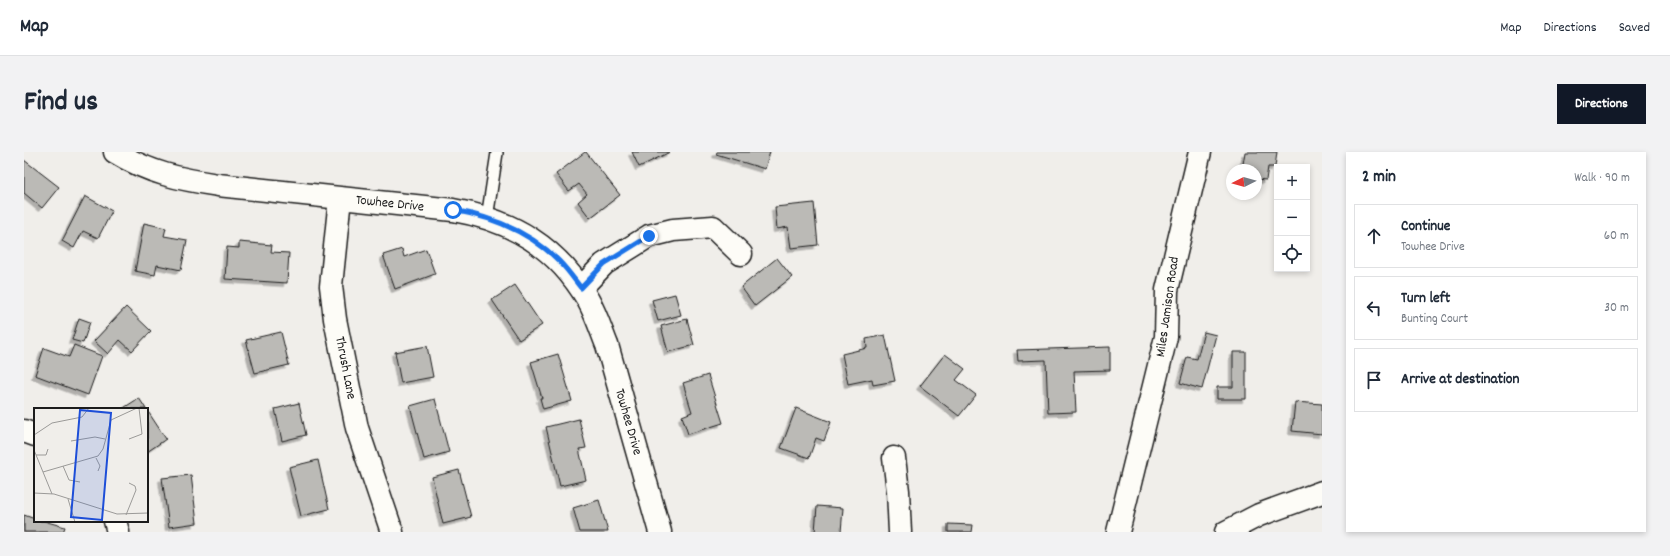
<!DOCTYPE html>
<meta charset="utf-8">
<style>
:root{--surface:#fff;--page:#f2f2f3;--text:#1f2937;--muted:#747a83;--line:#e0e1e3;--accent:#111827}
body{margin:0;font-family:Dekko,sans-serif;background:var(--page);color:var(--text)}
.controls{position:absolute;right:12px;top:12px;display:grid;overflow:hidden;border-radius:0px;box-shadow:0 2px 6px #0003}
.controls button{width:36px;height:36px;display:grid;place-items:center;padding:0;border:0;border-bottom:1px solid var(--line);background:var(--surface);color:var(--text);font:20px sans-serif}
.compass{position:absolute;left:1202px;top:12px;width:36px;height:36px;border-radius:50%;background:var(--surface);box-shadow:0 2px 6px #0003;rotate:265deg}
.stop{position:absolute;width:12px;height:12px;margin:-9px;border:3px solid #1a73e8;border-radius:50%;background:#fff}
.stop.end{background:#1a73e8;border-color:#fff;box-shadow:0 1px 4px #0008}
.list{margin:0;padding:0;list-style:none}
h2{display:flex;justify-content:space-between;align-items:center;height:52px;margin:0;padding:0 16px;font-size:17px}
h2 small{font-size:13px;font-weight:400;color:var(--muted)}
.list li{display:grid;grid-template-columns:26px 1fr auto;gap:12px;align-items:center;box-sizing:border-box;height:64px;margin:0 8px 8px;padding:0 8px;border:1px solid var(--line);border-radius:0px}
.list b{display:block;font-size:15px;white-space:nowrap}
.list p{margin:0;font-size:13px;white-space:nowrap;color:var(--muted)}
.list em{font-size:13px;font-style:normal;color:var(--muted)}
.icon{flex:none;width:22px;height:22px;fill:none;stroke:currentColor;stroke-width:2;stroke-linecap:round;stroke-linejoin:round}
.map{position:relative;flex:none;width:1298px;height:380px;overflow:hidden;border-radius:0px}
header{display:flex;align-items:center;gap:24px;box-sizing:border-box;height:56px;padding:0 20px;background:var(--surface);border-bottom:1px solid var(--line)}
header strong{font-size:19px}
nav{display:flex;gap:22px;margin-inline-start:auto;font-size:14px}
.intro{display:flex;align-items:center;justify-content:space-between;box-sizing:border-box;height:96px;padding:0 24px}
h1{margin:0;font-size:28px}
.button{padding:10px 18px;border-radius:0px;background:var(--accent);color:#fff;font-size:14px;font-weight:700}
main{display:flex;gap:24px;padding:0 24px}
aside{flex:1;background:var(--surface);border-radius:0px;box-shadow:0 2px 6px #0003}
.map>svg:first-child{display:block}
</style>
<header>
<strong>Map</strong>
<nav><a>Map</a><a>Directions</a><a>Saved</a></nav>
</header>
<div class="intro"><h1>Find us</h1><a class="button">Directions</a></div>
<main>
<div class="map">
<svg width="1298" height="380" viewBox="0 0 1298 380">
<defs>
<filter id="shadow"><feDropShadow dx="-3.5" dy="3.5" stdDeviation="0" flood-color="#0004"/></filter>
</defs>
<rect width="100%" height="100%" fill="#f0eeea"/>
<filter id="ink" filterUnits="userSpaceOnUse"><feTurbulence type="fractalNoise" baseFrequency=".025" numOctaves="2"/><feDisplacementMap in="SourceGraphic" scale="8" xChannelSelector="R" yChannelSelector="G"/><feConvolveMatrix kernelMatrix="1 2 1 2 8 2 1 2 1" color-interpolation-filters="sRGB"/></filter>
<g filter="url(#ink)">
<!-- building -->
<path fill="#bbbab6" stroke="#1c1c1c" filter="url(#shadow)" d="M 561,0 L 562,0 L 596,43 L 566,66 L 554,50 L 563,42 L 555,32 L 545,39 L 532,22 Z
M 608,0 L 646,0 L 615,15 Z
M 693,0 L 746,0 L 741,17 L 692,2 Z
M 1221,0 L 1253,0 L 1251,15 L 1244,15 L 1242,28 L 1232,27 L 1232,18 L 1218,18 Z
M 0,8 L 35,35 L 18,56 L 0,41 Z
M 61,44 L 88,59 L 74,86 L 59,79 L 50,96 L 38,89 Z
M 790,51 L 794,93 L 767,96 L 764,75 L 753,77 L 751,55 Z
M 120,71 L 142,76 L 140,84 L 163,88 L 157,118 L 133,113 L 131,123 L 111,119 Z
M 215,90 L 248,93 L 247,100 L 265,101 L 263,131 L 201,127 L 203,95 L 215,96 Z
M 378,97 L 380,105 L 402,97 L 411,122 L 371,137 L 359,103 Z
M 753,106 L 768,125 L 731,154 L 717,135 Z
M 491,133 L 518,173 L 495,188 L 468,148 Z
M 651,142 L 657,163 L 634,169 L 628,148 Z
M 102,155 L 127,179 L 108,199 L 96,188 L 84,202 L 70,189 Z
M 55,166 L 66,170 L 59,191 L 48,188 Z
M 663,167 L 670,193 L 644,200 L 637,174 Z
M 257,180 L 265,213 L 231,221 L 222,188 Z
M 1180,180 L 1192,183 L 1178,237 L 1156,231 L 1163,205 L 1173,207 Z
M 861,183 L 871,229 L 849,233 L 848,227 L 824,232 L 818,202 L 843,196 L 842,187 Z
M 50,193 L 78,204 L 64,243 L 11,223 L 20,196 L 45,205 Z
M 403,194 L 409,225 L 377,231 L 371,200 Z
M 1086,195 L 1086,218 L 1050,219 L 1052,260 L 1024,261 L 1022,208 L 994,209 L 993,198 Z
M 1209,200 L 1222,200 L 1222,247 L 1193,247 L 1193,235 L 1209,235 Z
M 534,202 L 548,249 L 519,257 L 516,246 L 518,246 L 507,210 Z
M 921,202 L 941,217 L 932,228 L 952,243 L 935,264 L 896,234 Z
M 684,223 L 699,271 L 664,282 L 658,264 L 668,260 L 659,231 Z
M 115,246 L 122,257 L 98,257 Z
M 411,247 L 425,300 L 400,307 L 386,254 Z
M 1271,250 L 1298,252 L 1298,282 L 1268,279 Z
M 275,251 L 282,283 L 258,289 L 251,257 Z
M 772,256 L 807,270 L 800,289 L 792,286 L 785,306 L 757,296 Z
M 123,258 L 142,287 L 123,300 Z
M 555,267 L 562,296 L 555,297 L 562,328 L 536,334 L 522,275 Z
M 294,308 L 305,357 L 277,364 L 265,315 Z
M 435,318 L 447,365 L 419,372 L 408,325 Z
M 167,323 L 173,371 L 145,375 L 138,326 Z
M 575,348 L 584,380 L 556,380 L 549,356 Z
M 793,354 L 819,356 L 817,380 L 791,380 Z
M 0,363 L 11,367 L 11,369 L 20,369 L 41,375 L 39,380 L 0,380 Z
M 924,372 L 949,373 L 948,380 L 924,380 Z"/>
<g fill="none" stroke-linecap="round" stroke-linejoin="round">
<!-- lane casing -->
<g stroke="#1c1c1c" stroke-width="14">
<path id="lane" d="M 463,66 L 473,1"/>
</g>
<!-- street casing -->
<g stroke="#1c1c1c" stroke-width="25">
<path id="street" d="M 91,0 C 125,21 155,27 194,33 L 429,58 C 488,68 533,95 564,148 C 572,162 577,178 583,193 L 636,380
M 316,46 L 307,134 L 311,167 L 333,276 L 368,380
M 557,136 L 580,112 L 625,84 L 649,78 L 689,75 L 717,102
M 0,279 L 11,283
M 870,306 L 874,339 L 876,380
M 91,369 L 94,380
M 1202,380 L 1235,363 L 1298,340"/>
</g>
<!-- secondary casing -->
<g stroke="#1c1c1c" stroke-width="25">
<path id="secondary" d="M 1094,380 L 1142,185 L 1143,138 L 1176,0"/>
</g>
<!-- lane -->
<use href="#lane" stroke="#fdfcf7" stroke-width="11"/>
<!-- street -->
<use href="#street" stroke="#fdfcf7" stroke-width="22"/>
<!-- secondary -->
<use href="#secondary" stroke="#fdfcf7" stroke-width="22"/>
</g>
</g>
<g fill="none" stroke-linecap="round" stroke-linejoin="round" filter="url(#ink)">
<!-- route -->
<path stroke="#1a73e8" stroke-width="5" d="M 429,58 C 469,65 506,80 535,109 C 543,117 550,127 557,136 L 580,112 L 625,84"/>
</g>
<g text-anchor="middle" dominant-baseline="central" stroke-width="3" stroke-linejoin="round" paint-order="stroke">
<!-- street labels -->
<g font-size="14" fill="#1c1c1c" stroke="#fdfcf7">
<text transform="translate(366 52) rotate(6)">Towhee Drive</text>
<text transform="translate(1144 155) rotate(-82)">Miles Jamison Road</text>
<text transform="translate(321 216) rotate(79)">Thrush Lane</text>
<text transform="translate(604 270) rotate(74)">Towhee Drive</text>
</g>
</g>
<!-- overview -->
<g transform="translate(10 256)">
<rect width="114" height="114" fill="#f0eeea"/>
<path fill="none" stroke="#9b9a98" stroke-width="1" d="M 0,27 L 18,15 L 48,9 L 55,0M 95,31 L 108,26 L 105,0M 37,33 L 61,29 L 71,31M 0,42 L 18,86M 2,47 L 12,47 L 14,41M 62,50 L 66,58 L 64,63M 29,58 L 35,72 L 46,74M 9,64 L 64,48 L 69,41 L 77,12 L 103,0M 0,85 L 20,86 L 83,106 L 114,105M 34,91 L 41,114M 92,107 L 102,82 L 101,78 L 95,75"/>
<path fill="#1d4ed8" fill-opacity="0.15" stroke="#1d4ed8" stroke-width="2" d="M 46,2 L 77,5 L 68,112 L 37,109 Z"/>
<rect width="114" height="114" fill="none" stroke="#1c1c1c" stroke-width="2"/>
</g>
</svg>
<div class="controls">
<button>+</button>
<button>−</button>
<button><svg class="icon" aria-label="locate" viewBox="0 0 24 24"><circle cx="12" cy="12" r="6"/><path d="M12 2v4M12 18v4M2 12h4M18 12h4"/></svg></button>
</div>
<svg class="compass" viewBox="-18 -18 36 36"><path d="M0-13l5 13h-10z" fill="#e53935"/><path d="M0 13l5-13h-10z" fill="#747a83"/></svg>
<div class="stop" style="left:429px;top:58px"></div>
<div class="stop end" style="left:625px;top:84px"></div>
</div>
<aside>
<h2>2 min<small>Walk · 90 m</small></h2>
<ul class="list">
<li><svg class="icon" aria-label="ahead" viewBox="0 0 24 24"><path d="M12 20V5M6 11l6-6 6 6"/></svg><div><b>Continue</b><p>Towhee Drive</p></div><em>60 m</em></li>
<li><svg class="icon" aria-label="left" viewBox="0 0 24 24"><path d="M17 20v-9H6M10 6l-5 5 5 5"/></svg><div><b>Turn left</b><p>Bunting Court</p></div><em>30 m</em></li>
<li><svg class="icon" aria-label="arrive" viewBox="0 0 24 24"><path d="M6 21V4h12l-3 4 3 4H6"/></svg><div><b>Arrive at destination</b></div></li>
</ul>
</aside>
</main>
